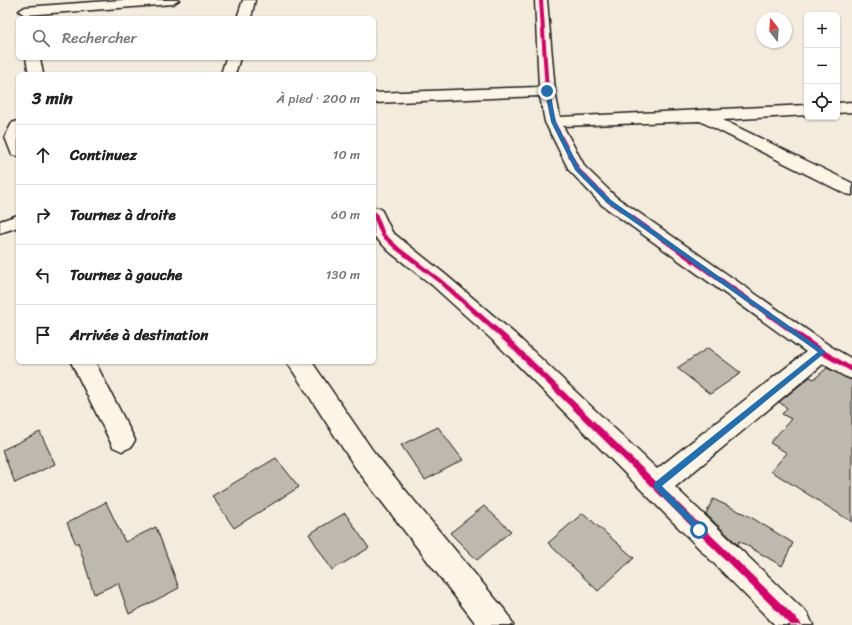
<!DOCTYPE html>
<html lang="fr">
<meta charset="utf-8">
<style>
:root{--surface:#fff;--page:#f2f2f2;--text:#222;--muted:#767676;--line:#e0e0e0}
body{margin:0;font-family:Sriracha,sans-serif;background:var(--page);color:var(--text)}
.controls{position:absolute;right:12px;top:12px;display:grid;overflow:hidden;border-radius:6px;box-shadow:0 1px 3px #0004}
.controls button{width:36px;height:36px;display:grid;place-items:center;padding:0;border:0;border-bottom:1px solid var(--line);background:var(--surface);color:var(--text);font:20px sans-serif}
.compass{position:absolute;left:756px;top:12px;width:36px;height:36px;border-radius:50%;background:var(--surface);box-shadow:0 1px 3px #0004;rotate:343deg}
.stop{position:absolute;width:12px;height:12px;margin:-9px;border:3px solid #1f6fb2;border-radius:50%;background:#fff}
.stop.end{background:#1f6fb2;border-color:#fff;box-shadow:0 1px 4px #0008}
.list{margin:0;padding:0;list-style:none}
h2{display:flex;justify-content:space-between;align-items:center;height:52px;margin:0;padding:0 16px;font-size:17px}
h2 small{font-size:13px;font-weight:400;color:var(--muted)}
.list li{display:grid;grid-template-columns:26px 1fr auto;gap:12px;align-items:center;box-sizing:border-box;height:60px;padding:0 16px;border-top:1px solid var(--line)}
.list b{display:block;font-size:15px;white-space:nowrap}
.list em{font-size:13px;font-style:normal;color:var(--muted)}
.icon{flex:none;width:22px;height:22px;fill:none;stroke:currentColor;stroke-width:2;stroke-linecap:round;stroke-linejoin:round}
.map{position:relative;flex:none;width:852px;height:625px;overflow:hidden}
.search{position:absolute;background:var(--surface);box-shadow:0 1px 3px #0004;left:16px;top:16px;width:360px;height:44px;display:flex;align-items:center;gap:10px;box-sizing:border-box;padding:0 14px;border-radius:6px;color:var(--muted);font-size:15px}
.panel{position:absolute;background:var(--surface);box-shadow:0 1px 3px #0004;left:16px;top:72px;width:360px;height:292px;border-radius:6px}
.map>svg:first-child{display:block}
</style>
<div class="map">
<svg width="852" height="625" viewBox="0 0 852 625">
<rect width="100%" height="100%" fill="#f3ecdd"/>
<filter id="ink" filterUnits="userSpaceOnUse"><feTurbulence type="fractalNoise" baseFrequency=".025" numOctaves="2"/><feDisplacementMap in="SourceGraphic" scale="8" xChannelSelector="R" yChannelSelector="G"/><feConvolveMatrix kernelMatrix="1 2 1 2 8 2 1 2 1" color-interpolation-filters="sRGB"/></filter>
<g filter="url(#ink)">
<!-- building -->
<path fill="#beb9ae" stroke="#1c1c1c" d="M 708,348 L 741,373 L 710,394 L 677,368 Z
M 827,368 L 852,380 L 852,522 L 771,471 L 787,453 L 770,443 L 791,419 L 782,414 L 787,408 L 779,402 L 810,377 L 814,379 Z
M 438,427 L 463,460 L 425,480 L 401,445 Z
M 40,432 L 55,464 L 15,483 L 2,450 Z
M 276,458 L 299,487 L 234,528 L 212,496 Z
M 713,499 L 749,516 L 793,543 L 782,566 L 739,541 L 738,545 L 706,514 Z
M 106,502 L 125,542 L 156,527 L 179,588 L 129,614 L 118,583 L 94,594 L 78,542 L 76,544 L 67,523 Z
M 484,506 L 511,531 L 477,560 L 450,533 Z
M 345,513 L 369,548 L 332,570 L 309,534 Z
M 583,513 L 634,558 L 598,591 L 548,543 Z"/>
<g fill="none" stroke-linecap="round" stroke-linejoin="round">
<!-- minor casing -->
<g stroke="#1c1c1c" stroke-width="3">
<path id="minor" d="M 122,0 L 179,0 L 173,4 L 25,15 L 19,11 L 25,7 Z
M 243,0 L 255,0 L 251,18 L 237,18 Z
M 535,0 L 547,0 L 555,91 L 560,117 L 807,105 L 807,115 L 723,120 L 852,183 L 852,195 L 846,194 L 700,121 L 563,126 L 585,167 L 616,197 L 830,346 L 852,359 L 852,379 L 844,376 L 823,364 L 675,487 L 808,614 L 813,625 L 775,625 L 499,346 L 432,285 L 391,253 L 374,236 L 374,207 L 381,209 L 392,232 L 446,275 L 515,334 L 657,469 L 806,352 L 602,205 L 569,170 L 545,122 L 540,96 L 374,103 L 374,93 L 539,87 Z
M 26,58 L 40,58 L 43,74 L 29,74 Z
M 226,58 L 240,58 L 235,74 L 221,74 Z
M 852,102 L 852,112 L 837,113 L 837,103 Z
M 18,121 L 18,156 L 12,155 L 5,137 L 12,123 Z
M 18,215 L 18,227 L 0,233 L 0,221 Z
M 71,362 L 95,362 L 135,440 L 131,447 L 122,451 L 113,447 Z
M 287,362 L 312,362 L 373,451 L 508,614 L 513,625 L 477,625 L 355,467 Z"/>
</g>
<!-- minor -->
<use href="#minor" fill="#fcf5e5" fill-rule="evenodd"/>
<!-- cycleway casing -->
<g stroke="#fcf5e5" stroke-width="2">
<path id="cycleway" d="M 539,0 L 543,0 L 549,91 L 555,122 L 580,169 L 611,200 L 824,350 L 852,367 L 852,372 L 820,354 L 607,202 L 576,171 L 551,122 L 545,91 Z
M 374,211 L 377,213 L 385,234 L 400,248 L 441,279 L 509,338 L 800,622 L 801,625 L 791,625 L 505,342 L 437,281 L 396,250 L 381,236 L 374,219 Z"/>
</g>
<!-- cycleway -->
<use href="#cycleway" fill="#d6006c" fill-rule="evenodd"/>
</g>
</g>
<!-- route -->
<path fill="#1f6fb2" d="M 547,90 L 550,91 L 556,122 L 580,169 L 611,200 L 826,352 L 662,486 L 702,527 L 703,530 L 699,533 L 654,488 L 654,483 L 818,352 L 607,203 L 575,170 L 551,122 L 545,91 Z"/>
</svg>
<div class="controls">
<button>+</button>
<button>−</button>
<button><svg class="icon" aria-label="locate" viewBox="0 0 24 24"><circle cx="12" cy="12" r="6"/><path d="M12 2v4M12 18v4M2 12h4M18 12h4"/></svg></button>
</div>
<svg class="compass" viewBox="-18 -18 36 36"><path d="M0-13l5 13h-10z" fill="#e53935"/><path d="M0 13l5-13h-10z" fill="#767676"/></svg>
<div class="stop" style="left:699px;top:530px"></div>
<div class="stop end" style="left:547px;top:91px"></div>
<div class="search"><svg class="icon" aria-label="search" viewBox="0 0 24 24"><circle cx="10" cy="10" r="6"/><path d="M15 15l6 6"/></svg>Rechercher</div>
<section class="panel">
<h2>3 min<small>À pied · 200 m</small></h2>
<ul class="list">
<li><svg class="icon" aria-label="ahead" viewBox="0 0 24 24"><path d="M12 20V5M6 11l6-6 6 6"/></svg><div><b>Continuez</b></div><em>10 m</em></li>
<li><svg class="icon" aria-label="right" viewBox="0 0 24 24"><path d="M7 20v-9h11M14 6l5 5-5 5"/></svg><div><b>Tournez à droite</b></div><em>60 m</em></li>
<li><svg class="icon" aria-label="left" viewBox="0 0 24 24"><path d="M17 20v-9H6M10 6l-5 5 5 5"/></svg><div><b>Tournez à gauche</b></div><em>130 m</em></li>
<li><svg class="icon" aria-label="arrive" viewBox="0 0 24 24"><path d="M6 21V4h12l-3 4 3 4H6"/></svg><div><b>Arrivée à destination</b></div></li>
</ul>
</section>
</div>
